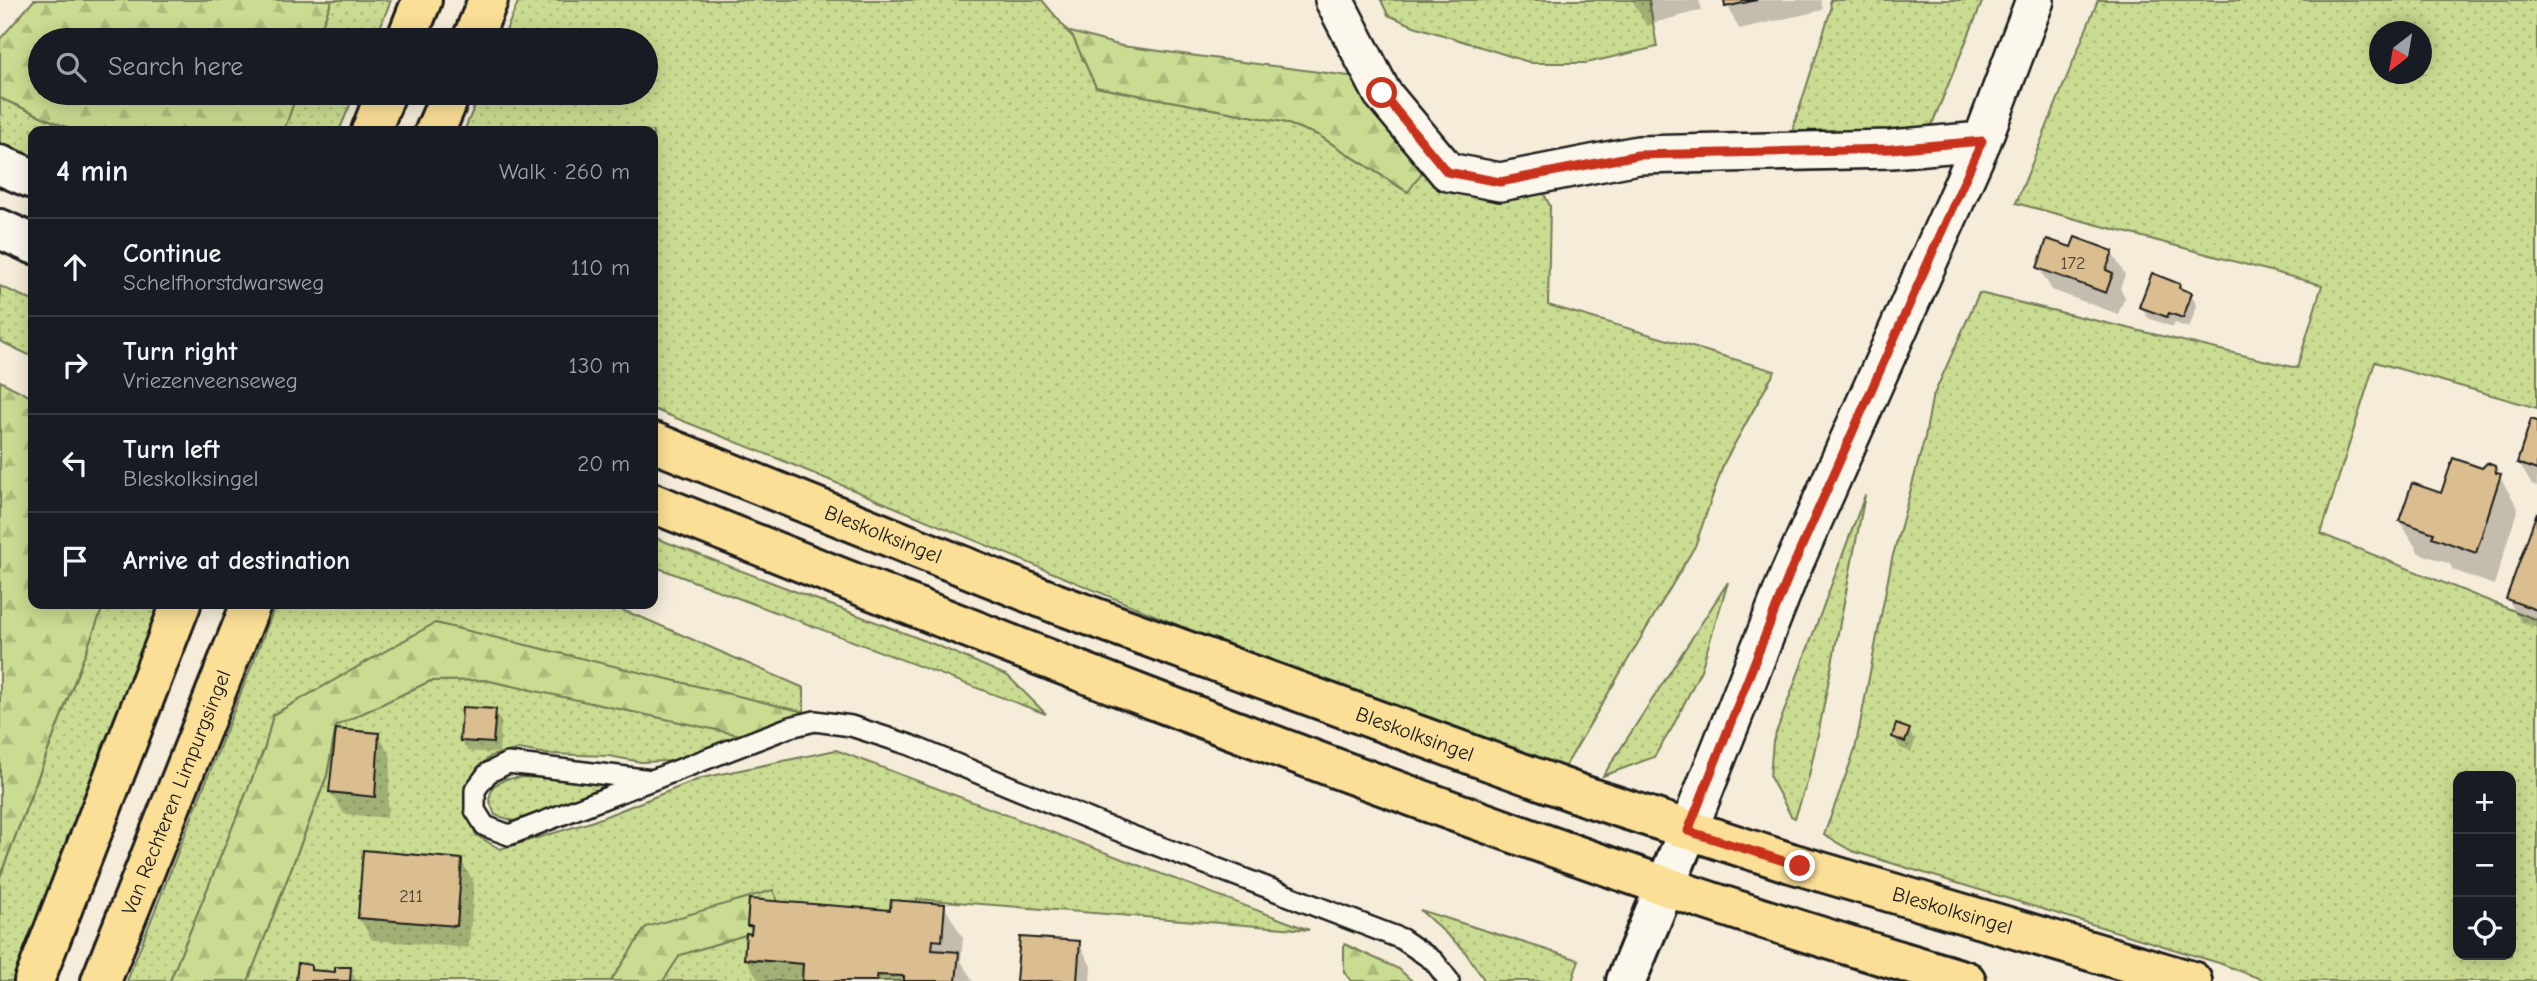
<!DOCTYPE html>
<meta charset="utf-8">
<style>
:root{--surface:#171b24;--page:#242831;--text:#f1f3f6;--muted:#9ea1a6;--line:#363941}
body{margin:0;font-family:"Comic Neue",sans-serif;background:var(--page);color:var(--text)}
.controls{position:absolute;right:21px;bottom:21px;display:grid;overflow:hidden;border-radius:14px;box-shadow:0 4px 18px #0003}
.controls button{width:63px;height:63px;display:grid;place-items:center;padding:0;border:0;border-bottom:2px solid var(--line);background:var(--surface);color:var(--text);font:35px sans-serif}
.compass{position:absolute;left:2369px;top:21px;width:63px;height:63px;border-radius:50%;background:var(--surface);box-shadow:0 4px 18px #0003;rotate:211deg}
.stop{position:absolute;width:21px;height:21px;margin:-16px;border:5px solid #c8321e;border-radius:50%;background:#fff}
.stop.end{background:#c8321e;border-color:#fff;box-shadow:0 2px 7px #0008}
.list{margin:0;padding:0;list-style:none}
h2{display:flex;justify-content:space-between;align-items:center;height:91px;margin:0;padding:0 28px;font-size:30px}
h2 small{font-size:23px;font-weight:400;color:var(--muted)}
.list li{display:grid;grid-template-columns:46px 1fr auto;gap:21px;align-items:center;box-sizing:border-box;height:98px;padding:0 28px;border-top:2px solid var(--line)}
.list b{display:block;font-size:26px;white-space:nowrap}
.list p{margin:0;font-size:23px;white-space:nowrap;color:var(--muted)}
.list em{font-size:23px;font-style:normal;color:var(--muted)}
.icon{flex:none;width:38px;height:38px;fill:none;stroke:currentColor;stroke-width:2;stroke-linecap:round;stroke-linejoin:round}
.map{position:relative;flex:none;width:2537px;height:981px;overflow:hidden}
.search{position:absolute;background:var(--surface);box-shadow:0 4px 18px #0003;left:28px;top:28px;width:630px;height:77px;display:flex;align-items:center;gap:18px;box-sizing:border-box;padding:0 24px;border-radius:38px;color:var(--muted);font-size:26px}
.panel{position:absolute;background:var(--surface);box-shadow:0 4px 18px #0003;left:28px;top:126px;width:630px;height:483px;border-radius:14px}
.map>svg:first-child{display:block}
</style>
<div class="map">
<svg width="2537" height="981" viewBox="0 0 2537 981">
<defs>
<pattern id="grass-dots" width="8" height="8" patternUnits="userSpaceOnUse" patternTransform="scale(1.75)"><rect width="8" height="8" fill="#cadc91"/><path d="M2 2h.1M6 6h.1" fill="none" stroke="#adbc7c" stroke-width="1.8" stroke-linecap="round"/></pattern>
<pattern id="forest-firs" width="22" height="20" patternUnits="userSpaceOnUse" patternTransform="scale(1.75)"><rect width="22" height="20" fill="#cadc91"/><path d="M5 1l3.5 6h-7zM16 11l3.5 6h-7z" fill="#adbc7c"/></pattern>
</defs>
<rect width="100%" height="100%" fill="#f5ecd9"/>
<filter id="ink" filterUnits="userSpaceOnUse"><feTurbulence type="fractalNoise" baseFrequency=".0143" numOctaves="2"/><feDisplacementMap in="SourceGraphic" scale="14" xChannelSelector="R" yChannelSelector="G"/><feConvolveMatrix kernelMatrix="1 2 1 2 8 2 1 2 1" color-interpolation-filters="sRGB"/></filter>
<g filter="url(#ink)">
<!-- grass -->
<path fill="url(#grass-dots)" stroke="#737c56" stroke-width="2" fill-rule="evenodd" d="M 332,0 L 391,0 L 375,40 L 316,40 Z
M 519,0 L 1042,0 L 1073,37 L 1096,87 L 1283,122 L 1318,135 L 1407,192 L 1430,161 L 1530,166 L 1550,206 L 1548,305 L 1775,371 L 1724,463 L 1695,546 L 1556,782 L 774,457 L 653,409 L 653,131 L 464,131 L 480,93 L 646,93 L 646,40 L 502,40 Z
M 1381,0 L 1649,0 L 1657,47 L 1586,63 L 1532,63 L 1414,26 L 1388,15 Z
M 1830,0 L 1983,0 L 1930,129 L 1792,132 L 1831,9 Z
M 2098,0 L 2537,0 L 2537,408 L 2375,362 L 2321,534 L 2537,620 L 2537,981 L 2266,981 L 2219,963 L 1852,851 L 1824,835 L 1855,750 L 1892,559 L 1925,437 L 1932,399 L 1979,293 L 2297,368 L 2322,285 L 2016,203 ZM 2380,32 L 2422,32 L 2422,74 L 2380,74 ZM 2458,776 L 2511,776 L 2511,955 L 2458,955 Z
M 297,93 L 355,93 L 339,131 L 281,131 L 286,125 Z
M 0,98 L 75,131 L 33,131 L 33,166 L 0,151 Z
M 0,286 L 33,301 L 33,357 L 0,341 Z
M 1865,495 L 1819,730 L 1808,780 L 1795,818 L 1791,816 L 1770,777 L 1773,741 Z
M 653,537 L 941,647 L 1008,676 L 1046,714 L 653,566 Z
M 1728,582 L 1701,670 L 1672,728 L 1654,757 L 1603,776 Z
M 104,604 L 164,604 L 103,747 L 17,981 L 0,981 L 0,877 Z
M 276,604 L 605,604 L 643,618 L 804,688 L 804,712 L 435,623 L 273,715 L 265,747 L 170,981 L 127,981 Z
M 485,680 L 740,735 L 671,761 L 641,762 L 609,756 L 547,754 L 519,749 L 491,756 L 477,768 L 465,791 L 467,810 L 476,835 L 500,849 L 591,822 L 702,778 L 836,750 L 1309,930 L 917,899 L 909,981 L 663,981 L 680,955 L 787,922 L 646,927 L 611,981 L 248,981 L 327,776 L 336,726 L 430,681 Z
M 525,777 L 606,782 L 605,789 L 514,821 L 495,815 L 489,799 L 493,786 L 506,779 Z
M 1420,910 L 1579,960 L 1572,981 L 1485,981 L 1463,949 Z"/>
<!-- forest -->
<path fill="url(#forest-firs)" stroke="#737c56" stroke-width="2" d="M 34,0 L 332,0 L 316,40 L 40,40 L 40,93 L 297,93 L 286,125 L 281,131 L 75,131 L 0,98 L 0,39 Z
M 1067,31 L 1122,46 L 1364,78 L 1430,161 L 1408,192 L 1318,135 L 1283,122 L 1096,87 L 1073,37 Z
M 0,381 L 33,398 L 33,604 L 104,604 L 0,876 Z
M 435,623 L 804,712 L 740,735 L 485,680 L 430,681 L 336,726 L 327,775 L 248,981 L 170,981 L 265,747 L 273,715 Z
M 773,890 L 787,922 L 680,955 L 663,981 L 611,981 L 646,927 Z
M 1344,944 L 1399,969 L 1412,981 L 1351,981 L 1344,972 Z"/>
<!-- shadow -->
<path fill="#0003" d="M 1632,0 L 1699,0 L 1702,10 L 1646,25 Z
M 1725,0 L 1821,0 L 1823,10 L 1739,29 Z
M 2072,250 L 2112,253 L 2125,275 L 2120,288 L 2125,297 L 2118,314 L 2052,290 L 2039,268 Z
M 2178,285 L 2182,291 L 2191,295 L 2197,306 L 2189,328 L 2175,323 L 2173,327 L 2148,318 L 2141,307 Z
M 2537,422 L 2537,487 L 2532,485 L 2519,463 Z
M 2494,467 L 2518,508 L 2494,585 L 2453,570 L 2450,564 L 2419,553 L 2400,521 L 2483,470 Z
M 2537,517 L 2537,627 L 2521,622 L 2508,599 Z
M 495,711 L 501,722 L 499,753 L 468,751 L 461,740 Z
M 1908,730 L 1915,741 L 1911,752 L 1900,748 L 1894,737 Z
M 378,734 L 391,757 L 387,818 L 344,814 L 331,792 Z
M 461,860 L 474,883 L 469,948 L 372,940 L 359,917 Z
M 944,906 L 963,938 L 961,961 L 973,981 L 759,981 L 746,959 L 755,936 L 748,926 Z
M 1079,943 L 1091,966 L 1090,981 L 1018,981 Z
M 310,967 L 313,972 L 336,974 L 350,969 L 357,981 L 298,981 Z"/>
<!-- building -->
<path fill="#dbbe8f" stroke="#1c1c1c" stroke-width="2" d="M 1724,0 L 1757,0 L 1725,7 Z
M 2075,237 L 2113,251 L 2106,270 L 2113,273 L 2106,293 L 2037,268 L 2047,239 L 2071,247 Z
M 2152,273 L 2180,284 L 2179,288 L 2192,293 L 2183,318 L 2169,313 L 2167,317 L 2139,307 Z
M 2531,419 L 2537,421 L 2537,470 L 2517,463 Z
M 2453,458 L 2482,468 L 2487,463 L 2495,466 L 2496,473 L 2501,474 L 2476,553 L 2432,537 L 2434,533 L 2399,521 L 2412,483 L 2441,493 Z
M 2537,512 L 2537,610 L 2506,599 Z
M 462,707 L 496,709 L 493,743 L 460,741 Z
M 1896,724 L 1910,729 L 1905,742 L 1892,737 Z
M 336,729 L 379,733 L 375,797 L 329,792 Z
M 363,850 L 462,859 L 457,926 L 358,918 Z
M 749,899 L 890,910 L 891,900 L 945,904 L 942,941 L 933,940 L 932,950 L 959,952 L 956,981 L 904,981 L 904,976 L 877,975 L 877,981 L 802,981 L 803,964 L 744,959 L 746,933 L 751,934 L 752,926 L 747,926 Z
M 1020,937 L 1080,941 L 1077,981 L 1016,981 Z
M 298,963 L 311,965 L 311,970 L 335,972 L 335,967 L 351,967 L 350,981 L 296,981 Z"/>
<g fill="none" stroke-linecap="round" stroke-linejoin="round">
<!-- service casing -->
<g stroke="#1c1c1c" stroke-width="24">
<path id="service" d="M 652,780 L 508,763 L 488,773 L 475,790 L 475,810 L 485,826 L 509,835 L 790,727 L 815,721 L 851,726 L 910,745 L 1106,826 L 1402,939 L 1434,961 L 1449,981"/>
</g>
<!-- minor casing -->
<g stroke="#1c1c1c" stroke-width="42">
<path id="minor" d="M 1334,0 L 1382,93 L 1448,172 L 1500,182 L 1638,155 L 1891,149 L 1982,141
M 1688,831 L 1789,575 L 1982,141 L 2035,0"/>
</g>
<!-- tertiary casing -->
<g stroke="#1c1c1c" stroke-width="44">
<path id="tertiary" d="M 0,165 L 33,179
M 0,229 L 33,244
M 1626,981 L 1688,831"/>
</g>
<!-- primary casing -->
<g stroke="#1c1c1c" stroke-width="44">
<g id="primary">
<path d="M 406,40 L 422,0"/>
<path d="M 472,40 L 488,0"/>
<path d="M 371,131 L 386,93"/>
<path d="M 435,131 L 451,93"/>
<path id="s1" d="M 653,442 L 1055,603 L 1585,796 L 1791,863 L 2192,981"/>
<path d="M 653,503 C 988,637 1324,769 1665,886 C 1764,921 1865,950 1966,981"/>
<path d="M 34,981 L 181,604"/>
<path id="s2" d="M 101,981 L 251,604"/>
</g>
</g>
<!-- service -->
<use href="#service" stroke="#fbf7ec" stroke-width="19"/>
<!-- minor -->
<use href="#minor" stroke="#fbf7ec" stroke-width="37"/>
<!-- tertiary -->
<use href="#tertiary" stroke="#fbf7ec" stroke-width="38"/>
<!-- primary -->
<use href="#primary" stroke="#fbdf96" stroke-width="38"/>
</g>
</g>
<g fill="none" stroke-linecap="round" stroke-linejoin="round" filter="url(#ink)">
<!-- route -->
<path stroke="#c8321e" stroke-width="9" d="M 1382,93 L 1447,172 L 1500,182 L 1638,155 L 1891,149 L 1982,141 L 1789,575 L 1688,831 L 1800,866"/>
</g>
<g text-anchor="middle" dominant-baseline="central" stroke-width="7" stroke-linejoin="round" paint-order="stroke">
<!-- number labels -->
<g font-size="18" fill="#4c4439">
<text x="2073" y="263">172</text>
<text x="411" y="896">211</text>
</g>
<!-- street labels -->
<g font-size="21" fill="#1c1c1c" stroke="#fbf7ec">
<text stroke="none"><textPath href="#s1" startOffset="248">Bleskolksingel</textPath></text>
<text stroke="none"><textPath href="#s1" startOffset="816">Bleskolksingel</textPath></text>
<text stroke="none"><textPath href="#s2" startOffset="203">Van Rechteren Limpurgsingel</textPath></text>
<text stroke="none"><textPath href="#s1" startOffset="1382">Bleskolksingel</textPath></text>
</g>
</g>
</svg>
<div class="controls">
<button>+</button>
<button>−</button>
<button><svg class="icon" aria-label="locate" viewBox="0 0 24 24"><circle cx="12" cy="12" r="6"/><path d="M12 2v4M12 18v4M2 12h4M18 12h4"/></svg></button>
</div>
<svg class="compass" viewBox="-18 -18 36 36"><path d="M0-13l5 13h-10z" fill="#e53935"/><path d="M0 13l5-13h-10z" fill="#9ea1a6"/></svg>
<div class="stop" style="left:1382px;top:93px"></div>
<div class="stop end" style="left:1800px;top:866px"></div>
<div class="search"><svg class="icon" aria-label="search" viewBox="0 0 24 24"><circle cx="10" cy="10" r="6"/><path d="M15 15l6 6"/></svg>Search here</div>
<section class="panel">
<h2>4 min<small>Walk · 260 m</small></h2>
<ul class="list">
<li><svg class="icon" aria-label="ahead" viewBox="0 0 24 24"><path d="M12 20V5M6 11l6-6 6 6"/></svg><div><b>Continue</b><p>Schelfhorstdwarsweg</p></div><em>110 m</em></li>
<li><svg class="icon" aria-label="right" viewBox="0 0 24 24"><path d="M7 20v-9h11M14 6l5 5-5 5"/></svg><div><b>Turn right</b><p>Vriezenveenseweg</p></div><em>130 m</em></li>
<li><svg class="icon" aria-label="left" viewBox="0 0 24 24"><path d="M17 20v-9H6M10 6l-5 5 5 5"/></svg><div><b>Turn left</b><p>Bleskolksingel</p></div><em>20 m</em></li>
<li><svg class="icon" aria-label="arrive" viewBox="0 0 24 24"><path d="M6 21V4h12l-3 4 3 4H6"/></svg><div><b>Arrive at destination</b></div></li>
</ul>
</section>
</div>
